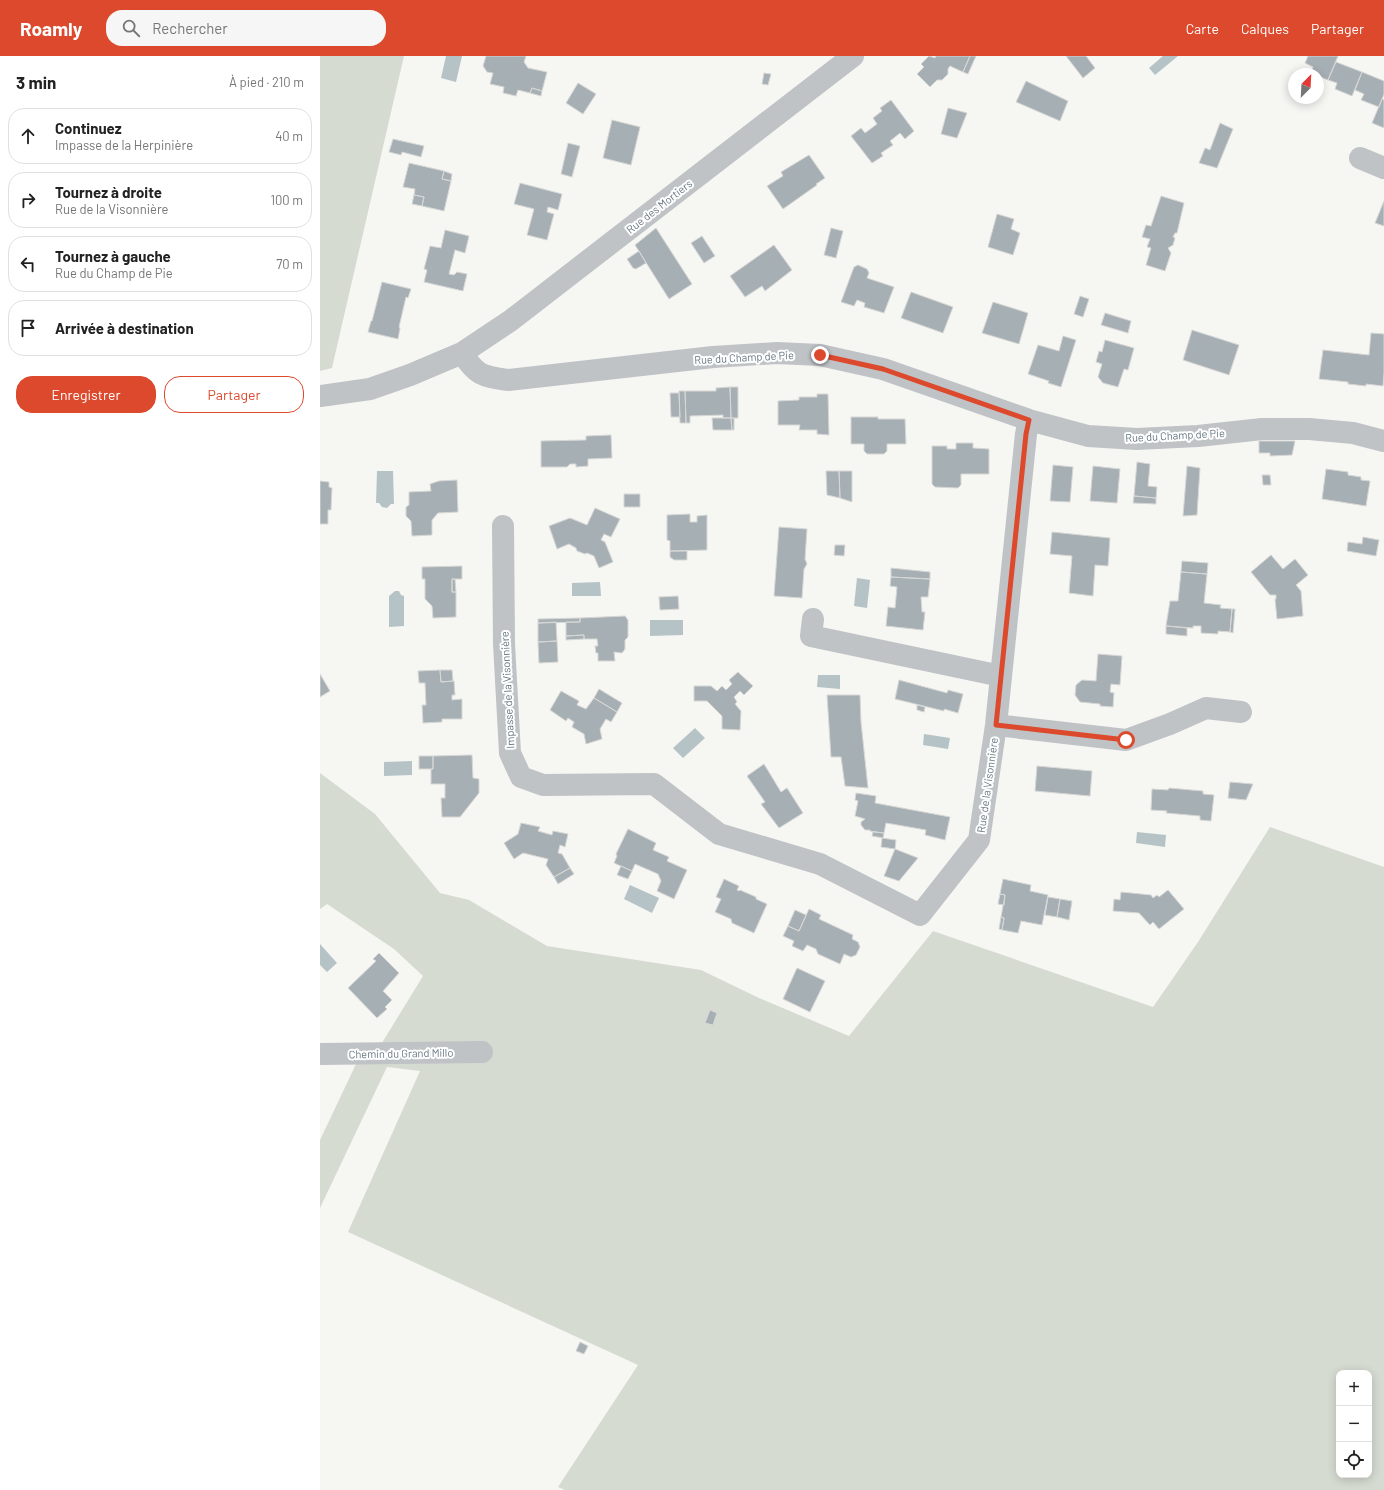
<!DOCTYPE html>
<html lang="fr">
<meta charset="utf-8">
<style>
:root{--surface:#fff;--page:#f6f6f6;--text:#222;--muted:#767676;--line:#e0e0e0;--accent:#dc492c}
body{margin:0;font-family:Barlow,sans-serif;background:var(--page);color:var(--text)}
.controls{position:absolute;right:12px;bottom:12px;display:grid;overflow:hidden;border-radius:8px;box-shadow:0 2px 10px #0003}
.controls button{width:36px;height:36px;display:grid;place-items:center;padding:0;border:0;border-bottom:1px solid var(--line);background:var(--surface);color:var(--text);font:20px sans-serif}
.compass{position:absolute;left:968px;top:12px;width:36px;height:36px;border-radius:50%;background:var(--surface);box-shadow:0 2px 10px #0003;rotate:24deg}
.stop{position:absolute;width:12px;height:12px;margin:-9px;border:3px solid #dc492c;border-radius:50%;background:#fff}
.stop.end{background:#dc492c;border-color:#fff;box-shadow:0 1px 4px #0008}
.list{margin:0;padding:0;list-style:none}
h2{display:flex;justify-content:space-between;align-items:center;height:52px;margin:0;padding:0 16px;font-size:17px}
h2 small{font-size:13px;font-weight:400;color:var(--muted)}
.list li{display:grid;grid-template-columns:26px 1fr auto;gap:12px;align-items:center;box-sizing:border-box;height:56px;margin:0 8px 8px;padding:0 8px;border:1px solid var(--line);border-radius:16px}
.list b{display:block;font-size:15px;white-space:nowrap}
.list p{margin:0;font-size:13px;white-space:nowrap;color:var(--muted)}
.list em{font-size:13px;font-style:normal;color:var(--muted)}
.actions{display:flex;gap:8px;padding:12px 16px}
.actions a{flex:1;padding:9px 0;border:1px solid var(--accent);border-radius:16px;text-align:center;font-size:14px;color:var(--accent)}
.actions .main{background:var(--accent);color:#fff}
.icon{flex:none;width:22px;height:22px;fill:none;stroke:currentColor;stroke-width:2;stroke-linecap:round;stroke-linejoin:round}
.map{position:relative;flex:none;width:1064px;height:1434px;overflow:hidden}
header{display:flex;align-items:center;gap:24px;box-sizing:border-box;height:56px;padding:0 20px;background:var(--accent);color:#fff}
header strong{font-size:19px}
nav{display:flex;gap:22px;margin-inline-start:auto;font-size:14px}
.search{width:280px;height:36px;background:var(--page);display:flex;align-items:center;gap:10px;box-sizing:border-box;padding:0 14px;border-radius:16px;color:var(--muted);font-size:15px}
main{display:flex}
aside{flex:1;background:var(--surface)}
.map>svg:first-child{display:block}
</style>
<header>
<strong>Roamly</strong>
<div class="search"><svg class="icon" aria-label="search" viewBox="0 0 24 24"><circle cx="10" cy="10" r="6"/><path d="M15 15l6 6"/></svg>Rechercher</div>
<nav><a>Carte</a><a>Calques</a><a>Partager</a></nav>
</header>
<main>
<aside>
<h2>3 min<small>À pied · 210 m</small></h2>
<ul class="list">
<li><svg class="icon" aria-label="ahead" viewBox="0 0 24 24"><path d="M12 20V5M6 11l6-6 6 6"/></svg><div><b>Continuez</b><p>Impasse de la Herpinière</p></div><em>40 m</em></li>
<li><svg class="icon" aria-label="right" viewBox="0 0 24 24"><path d="M7 20v-9h11M14 6l5 5-5 5"/></svg><div><b>Tournez à droite</b><p>Rue de la Visonnière</p></div><em>100 m</em></li>
<li><svg class="icon" aria-label="left" viewBox="0 0 24 24"><path d="M17 20v-9H6M10 6l-5 5 5 5"/></svg><div><b>Tournez à gauche</b><p>Rue du Champ de Pie</p></div><em>70 m</em></li>
<li><svg class="icon" aria-label="arrive" viewBox="0 0 24 24"><path d="M6 21V4h12l-3 4 3 4H6"/></svg><div><b>Arrivée à destination</b></div></li>
</ul>
<div class="actions"><a class="main">Enregistrer</a><a>Partager</a></div>
</aside>
<div class="map">
<svg width="1064" height="1434" viewBox="0 0 1064 1434">
<rect width="100%" height="100%" fill="#f6f6f3"/>
<!-- green -->
<path fill="#d6dbd2" fill-rule="evenodd" d="M 0,0 L 84,0 L 12,312 L 0,315 Z
M 0,717 L 55,758 L 120,837 L 149,844 L 227,890 L 381,914 L 439,942 L 529,980 L 613,875 L 833,951 L 878,886 L 950,771 L 1064,811 L 1064,1434 L 245,1434 L 238,1431 L 318,1309 L 28,1176 L 100,1015 L 67,1011 L 0,1152 L 0,1084 L 36,1008 L 49,1008 L 103,920 L 74,893 L 7,848 L 0,853 ZM 1019,1317 L 1049,1317 L 1049,1419 L 1019,1419 Z"/>
<!-- water -->
<path fill="#b6c3c6" d="M 126,0 L 142,0 L 136,26 L 121,22 Z
M 843,0 L 858,0 L 835,19 L 829,12 Z
M 57,415 L 73,415 L 74,448 L 71,448 L 67,452 L 62,451 L 59,447 L 56,447 Z
M 537,522 L 550,524 L 547,552 L 534,550 Z
M 280,526 L 281,540 L 252,540 L 252,527 Z
M 75,535 L 79,535 L 81,539 L 84,540 L 84,570 L 69,571 L 69,540 Z
M 330,564 L 363,564 L 363,579 L 330,580 Z
M 498,619 L 520,619 L 520,633 L 497,631 Z
M 375,672 L 385,682 L 363,702 L 353,692 Z
M 604,678 L 630,682 L 628,693 L 603,689 Z
M 92,705 L 92,719 L 64,720 L 64,706 Z
M 817,776 L 846,779 L 845,791 L 816,787 Z
M 310,829 L 339,842 L 332,857 L 304,843 Z
M 0,888 L 17,907 L 7,916 L 0,909 Z"/>
<!-- building -->
<path fill="#a6afb4" stroke="#d7d7d5" d="M 166,0 L 206,0 L 204,6 L 208,12 L 227,16 L 222,35 L 212,32 L 210,37 L 198,34 L 196,40 L 183,37 L 184,31 L 170,28 L 173,17 L 167,16 L 163,10 Z
M 609,0 L 615,2 L 616,0 L 650,0 L 643,16 L 630,10 L 628,13 L 628,18 L 622,24 L 617,24 L 610,31 L 597,18 L 604,11 L 601,8 Z
M 650,0 L 656,0 L 648,18 L 643,16 Z
M 746,0 L 766,0 L 775,12 L 763,22 Z
M 988,0 L 1018,0 L 1008,24 L 998,20 L 998,18 L 991,17 L 993,11 L 985,7 Z
M 1016,6 L 1042,16 L 1032,40 L 1015,33 L 1017,27 L 1008,24 Z
M 1042,16 L 1064,25 L 1064,38 L 1059,51 L 1041,44 L 1044,38 L 1035,34 Z
M 444,17 L 451,18 L 448,29 L 442,28 Z
M 706,25 L 748,45 L 740,65 L 696,46 Z
M 258,27 L 276,38 L 263,58 L 246,47 Z
M 212,32 L 222,35 L 221,40 L 210,37 Z
M 1062,43 L 1064,44 L 1064,72 L 1052,67 Z
M 571,44 L 594,75 L 585,83 L 580,77 L 570,85 L 573,89 L 561,97 L 563,100 L 552,107 L 531,80 L 541,72 L 545,77 L 557,68 L 553,62 L 562,55 L 560,52 Z
M 628,52 L 647,57 L 637,82 L 621,78 Z
M 292,64 L 320,71 L 311,109 L 283,102 Z
M 900,67 L 913,73 L 897,112 L 879,107 L 885,92 L 890,94 Z
M 73,83 L 104,90 L 101,101 L 82,96 L 81,99 L 69,96 Z
M 248,87 L 260,90 L 252,121 L 241,118 Z
M 489,99 L 505,122 L 496,128 L 497,129 L 463,153 L 447,130 L 463,120 L 461,116 Z
M 89,107 L 124,115 L 122,123 L 131,125 L 124,155 L 102,150 L 104,141 L 94,139 L 95,133 L 83,131 Z
M 124,115 L 132,118 L 131,125 L 122,123 Z
M 200,127 L 242,138 L 238,154 L 228,151 L 227,156 L 234,158 L 227,184 L 207,179 L 214,153 L 194,148 Z
M 94,139 L 104,141 L 102,150 L 92,148 Z
M 841,140 L 864,147 L 857,177 L 855,177 L 853,181 L 855,182 L 853,189 L 848,192 L 851,197 L 845,215 L 826,209 L 831,192 L 827,191 L 830,183 L 822,181 L 826,169 L 831,170 Z
M 1064,145 L 1064,170 L 1055,167 Z
M 677,158 L 694,163 L 691,173 L 700,177 L 693,199 L 668,191 Z
M 336,172 L 372,228 L 349,243 L 315,189 Z
M 511,172 L 523,175 L 516,202 L 504,199 Z
M 125,174 L 149,180 L 145,197 L 135,194 L 129,218 L 134,219 L 137,216 L 147,218 L 143,235 L 104,226 L 107,214 L 104,213 L 110,190 L 121,192 Z
M 382,180 L 395,200 L 384,207 L 371,187 Z
M 454,189 L 472,214 L 445,235 L 442,230 L 425,241 L 410,220 Z
M 319,195 L 326,207 L 316,213 L 313,212 L 307,203 Z
M 538,209 L 547,213 L 549,217 L 547,222 L 574,231 L 564,257 L 544,251 L 545,247 L 537,244 L 534,250 L 521,246 L 534,211 Z
M 62,226 L 91,233 L 88,242 L 86,241 L 79,271 L 80,272 L 78,283 L 48,276 L 51,265 L 52,265 Z
M 591,236 L 633,251 L 623,277 L 581,262 Z
M 760,240 L 769,243 L 763,261 L 754,258 Z
M 673,246 L 708,257 L 699,288 L 662,277 Z
M 785,257 L 811,265 L 808,277 L 781,269 Z
M 872,274 L 919,289 L 909,319 L 863,304 Z
M 1051,277 L 1064,278 L 1064,317 L 1063,330 L 1046,328 L 1046,330 L 1028,328 L 1028,326 L 999,323 L 1003,294 L 1049,299 Z
M 743,280 L 756,284 L 741,331 L 728,327 L 729,325 L 708,318 L 718,289 L 739,295 Z
M 785,284 L 814,292 L 808,314 L 804,313 L 798,331 L 783,327 L 778,321 L 782,308 L 776,306 L 779,295 L 782,296 Z
M 410,331 L 418,331 L 418,362 L 411,362 Z
M 410,331 L 411,362 L 403,362 L 403,359 L 370,360 L 370,367 L 366,367 L 365,335 L 396,335 L 396,332 Z
M 359,335 L 365,335 L 366,367 L 360,367 Z
M 350,337 L 359,337 L 360,361 L 351,361 Z
M 497,338 L 508,338 L 509,379 L 497,378 L 497,374 L 479,374 L 480,369 L 458,369 L 458,345 L 479,344 L 479,341 L 497,341 Z
M 531,361 L 558,361 L 558,363 L 585,363 L 586,388 L 567,388 L 567,395 L 564,398 L 547,398 L 544,395 L 544,388 L 531,388 Z
M 392,362 L 411,362 L 412,374 L 393,374 Z
M 411,362 L 414,362 L 414,374 L 412,374 Z
M 291,379 L 292,402 L 268,403 L 268,410 L 256,411 L 256,408 L 250,408 L 247,411 L 221,411 L 221,385 L 266,384 L 266,380 Z
M 939,385 L 975,385 L 972,399 L 950,400 L 950,397 L 939,397 Z
M 636,387 L 653,387 L 653,392 L 669,393 L 669,418 L 641,418 L 641,429 L 638,432 L 615,431 L 612,428 L 612,390 L 627,390 L 627,393 L 636,393 Z
M 817,406 L 830,408 L 828,430 L 837,431 L 836,442 L 814,440 Z
M 733,409 L 753,411 L 750,446 L 730,445 Z
M 773,410 L 800,413 L 797,447 L 770,445 Z
M 867,410 L 880,412 L 877,459 L 863,460 Z
M 1006,413 L 1028,416 L 1028,419 L 1041,421 L 1041,424 L 1050,425 L 1046,450 L 1002,443 Z
M 506,415 L 519,415 L 520,442 L 507,439 Z
M 519,415 L 532,415 L 532,446 L 520,442 Z
M 942,419 L 950,419 L 951,429 L 943,429 Z
M 137,424 L 138,456 L 118,457 L 112,464 L 112,479 L 92,480 L 91,465 L 86,460 L 86,451 L 89,449 L 89,436 L 111,435 L 110,428 L 119,425 Z
M 0,425 L 9,426 L 9,431 L 12,432 L 11,454 L 8,454 L 8,468 L 0,468 Z
M 304,438 L 320,438 L 320,451 L 304,451 Z
M 814,440 L 836,442 L 836,448 L 813,447 Z
M 275,452 L 300,463 L 291,481 L 284,478 L 281,484 L 285,486 L 293,506 L 279,512 L 274,500 L 267,497 L 265,498 L 257,495 L 256,492 L 249,488 L 237,493 L 229,470 L 250,462 L 267,469 Z
M 370,458 L 370,466 L 377,466 L 377,460 L 387,459 L 387,494 L 350,495 L 350,485 L 347,484 L 347,459 Z
M 459,471 L 487,473 L 485,503 L 487,508 L 484,513 L 482,542 L 454,540 Z
M 732,476 L 790,482 L 788,510 L 775,509 L 773,540 L 749,537 L 752,500 L 730,498 Z
M 1043,481 L 1059,484 L 1056,500 L 1027,495 L 1028,486 L 1042,488 Z
M 515,489 L 525,489 L 524,500 L 514,499 Z
M 350,495 L 367,495 L 367,504 L 354,504 L 350,501 Z
M 951,499 L 963,513 L 975,503 L 988,519 L 976,529 L 981,535 L 983,560 L 957,563 L 955,543 L 956,543 L 956,539 L 950,539 L 931,516 Z
M 862,505 L 888,507 L 887,518 L 861,516 Z
M 142,510 L 142,523 L 132,523 L 132,536 L 136,536 L 136,561 L 113,562 L 112,550 L 105,543 L 105,523 L 102,523 L 102,511 Z
M 571,512 L 610,516 L 610,523 L 571,521 Z
M 861,516 L 887,518 L 884,547 L 901,549 L 900,552 L 912,553 L 910,576 L 898,575 L 898,578 L 881,577 L 881,570 L 873,570 L 873,572 L 846,570 L 850,545 L 858,545 Z
M 571,521 L 610,523 L 608,541 L 601,541 L 602,556 L 605,556 L 603,574 L 566,570 L 568,551 L 575,552 L 577,531 L 570,530 Z
M 132,523 L 135,523 L 136,536 L 132,536 Z
M 358,540 L 359,553 L 340,554 L 339,541 Z
M 912,553 L 915,553 L 913,577 L 910,576 Z
M 305,560 L 308,564 L 308,581 L 305,584 L 305,593 L 302,597 L 294,596 L 295,605 L 278,605 L 278,597 L 276,597 L 275,590 L 278,590 L 277,583 L 264,583 L 264,579 L 246,580 L 246,566 L 260,566 L 260,562 Z
M 260,562 L 260,566 L 218,567 L 218,563 Z
M 236,566 L 237,585 L 218,586 L 218,567 Z
M 846,570 L 867,572 L 867,580 L 846,578 Z
M 264,579 L 264,583 L 246,584 L 246,580 Z
M 237,585 L 238,606 L 219,607 L 218,586 Z
M 778,598 L 802,600 L 800,629 L 791,628 L 790,636 L 794,637 L 793,651 L 780,650 L 780,648 L 760,646 L 755,639 L 756,629 L 762,624 L 776,625 Z
M 120,614 L 121,626 L 134,625 L 135,639 L 132,639 L 132,644 L 142,643 L 142,663 L 122,663 L 122,666 L 103,667 L 102,649 L 106,649 L 105,627 L 99,627 L 98,615 Z
M 120,614 L 132,614 L 133,625 L 121,626 Z
M 418,616 L 433,630 L 424,639 L 420,635 L 414,641 L 417,646 L 415,648 L 421,655 L 420,674 L 402,673 L 402,660 L 387,645 L 374,645 L 374,630 L 391,630 L 397,635 L 402,630 L 406,634 L 412,628 L 409,624 Z
M 0,618 L 10,635 L 0,641 Z
M 579,624 L 627,637 L 628,634 L 643,638 L 638,657 L 624,653 L 624,655 L 575,643 Z
M 279,633 L 302,647 L 297,656 L 274,642 Z
M 241,635 L 259,645 L 257,649 L 266,653 L 274,642 L 297,656 L 291,666 L 286,663 L 280,673 L 282,683 L 266,688 L 264,678 L 252,671 L 254,666 L 248,662 L 246,665 L 230,654 Z
M 507,639 L 540,639 L 541,666 L 548,732 L 525,730 L 521,701 L 511,701 Z
M 597,649 L 605,651 L 604,656 L 597,654 Z
M 152,699 L 153,722 L 159,723 L 159,737 L 140,761 L 122,761 L 121,742 L 125,742 L 125,728 L 111,728 L 111,713 L 113,713 L 113,700 Z
M 99,700 L 113,700 L 113,713 L 99,713 Z
M 444,708 L 461,736 L 467,732 L 483,757 L 459,772 L 441,748 L 445,746 L 427,720 Z
M 717,710 L 772,715 L 770,740 L 715,735 Z
M 910,726 L 933,728 L 926,744 L 908,742 Z
M 849,732 L 883,735 L 883,738 L 894,739 L 891,765 L 880,764 L 880,760 L 846,757 L 847,755 L 831,754 L 832,733 L 848,734 Z
M 536,737 L 556,740 L 555,747 L 630,761 L 625,784 L 605,779 L 606,774 L 566,767 L 564,777 L 550,775 L 550,774 L 545,774 L 541,769 L 541,766 L 545,763 L 535,760 L 538,745 L 535,744 Z
M 201,767 L 220,771 L 218,775 L 232,779 L 233,775 L 248,778 L 245,791 L 240,789 L 238,797 L 242,798 L 250,812 L 234,821 L 226,809 L 228,803 L 203,797 L 194,803 L 184,787 L 198,778 Z
M 308,773 L 336,787 L 333,794 L 349,801 L 347,805 L 367,814 L 354,843 L 337,835 L 341,825 L 338,818 L 315,808 L 312,815 L 294,807 L 297,800 L 296,798 Z
M 553,776 L 564,777 L 563,782 L 552,780 Z
M 562,782 L 576,784 L 575,793 L 561,791 Z
M 575,793 L 598,802 L 579,825 L 564,820 Z
M 301,810 L 312,815 L 308,823 L 297,819 Z
M 250,812 L 254,818 L 238,828 L 234,821 Z
M 404,823 L 419,830 L 417,834 L 419,835 L 420,834 L 436,841 L 436,843 L 447,848 L 434,877 L 412,867 L 411,863 L 395,856 L 401,843 L 396,841 Z
M 683,823 L 711,829 L 710,835 L 728,839 L 722,869 L 701,865 L 698,877 L 682,874 L 684,862 L 681,861 L 685,839 L 680,838 Z
M 848,834 L 864,853 L 839,873 L 833,866 L 830,869 L 819,857 L 793,855 L 794,843 L 800,844 L 801,836 L 831,839 L 833,842 L 837,839 L 839,841 Z
M 680,838 L 685,839 L 684,849 L 678,848 Z
M 728,841 L 740,843 L 737,861 L 725,859 Z
M 740,843 L 752,845 L 749,864 L 737,861 Z
M 489,853 L 501,859 L 499,863 L 533,879 L 532,883 L 538,886 L 540,891 L 536,899 L 531,901 L 524,898 L 520,908 L 498,898 L 496,893 L 487,889 L 483,895 L 472,890 L 474,885 L 463,880 L 468,870 L 479,875 Z
M 475,854 L 486,859 L 479,875 L 468,870 Z
M 681,861 L 684,862 L 682,874 L 679,873 Z
M 59,897 L 79,917 L 63,935 L 72,944 L 65,951 L 67,953 L 57,962 L 28,932 L 56,905 L 53,903 Z
M 477,912 L 505,925 L 490,956 L 463,943 Z
M 390,954 L 397,957 L 393,969 L 385,967 Z
M 260,1286 L 268,1290 L 264,1298 L 256,1295 Z"/>
<g fill="none" stroke-linecap="round" stroke-linejoin="round">
<!-- minor -->
<path stroke="#bfc3c6" stroke-width="22" d="M 1040,102 L 1064,112
M 142,297 C 157,320 162,320 188,324 L 393,301 L 457,297 L 500,299 L 563,313 L 709,364 L 768,380 L 817,383 L 878,380 L 942,373 L 989,373 L 1033,377 L 1064,385
M 0,340 L 50,333 L 90,319 L 142,297 L 190,265 L 533,0
M 183,470 L 184,588 L 190,697 L 201,721 L 223,729 L 334,728 L 399,778 L 500,808 L 600,859 L 659,784 L 676,669 L 706,378 L 709,364
M 493,563 L 491,580 L 681,620
M 676,669 L 806,684 L 850,668 L 886,652 L 921,656
M 0,998 L 162,996"/>
</g>
<g fill="none" stroke-linecap="round" stroke-linejoin="round">
<!-- route -->
<path stroke="#dc492c" stroke-width="5" d="M 500,299 L 563,313 L 709,364 L 706,378 L 676,669 L 806,684"/>
</g>
<g text-anchor="middle" dominant-baseline="central" stroke-width="4" stroke-linejoin="round" paint-order="stroke">
<!-- street labels -->
<g font-size="11" fill="#667883" stroke="#fff">
<text transform="translate(339 150) rotate(-38)">Rue des Mortiers</text>
<text transform="translate(424 301) rotate(-3)">Rue du Champ de Pie</text>
<text transform="translate(855 379) rotate(-3)">Rue du Champ de Pie</text>
<text transform="translate(187 634) rotate(-93)">Impasse de la Visonnière</text>
<text transform="translate(667 729) rotate(-82)">Rue de la Visonnière</text>
<text transform="translate(81 997) rotate(-1)">Chemin du Grand Millo</text>
</g>
</g>
</svg>
<div class="controls">
<button>+</button>
<button>−</button>
<button><svg class="icon" aria-label="locate" viewBox="0 0 24 24"><circle cx="12" cy="12" r="6"/><path d="M12 2v4M12 18v4M2 12h4M18 12h4"/></svg></button>
</div>
<svg class="compass" viewBox="-18 -18 36 36"><path d="M0-13l5 13h-10z" fill="#e53935"/><path d="M0 13l5-13h-10z" fill="#767676"/></svg>
<div class="stop" style="left:806px;top:684px"></div>
<div class="stop end" style="left:500px;top:299px"></div>
</div>
</main>
